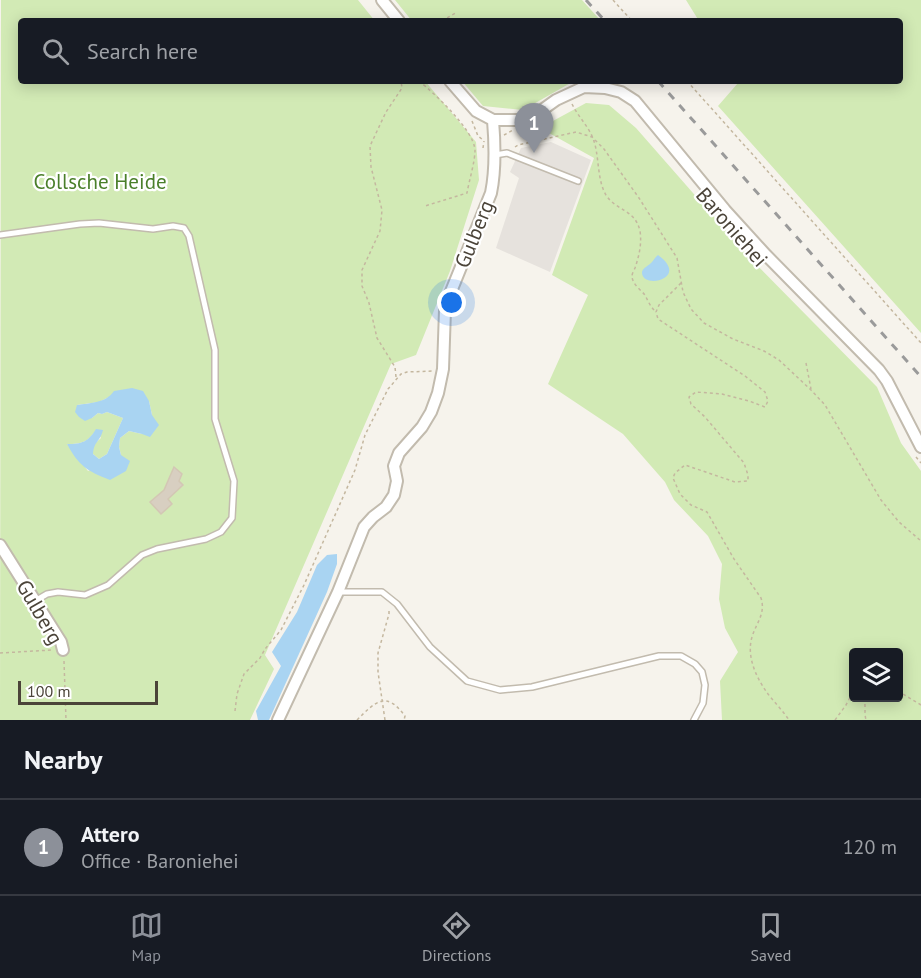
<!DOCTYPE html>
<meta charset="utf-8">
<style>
:root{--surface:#171b24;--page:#242831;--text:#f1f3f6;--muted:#9ea1a6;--line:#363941;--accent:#8c9099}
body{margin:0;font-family:"PT Sans",sans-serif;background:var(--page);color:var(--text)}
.controls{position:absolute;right:18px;bottom:18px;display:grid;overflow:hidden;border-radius:6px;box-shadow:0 3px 15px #0003}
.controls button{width:54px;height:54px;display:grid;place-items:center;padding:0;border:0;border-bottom:2px solid var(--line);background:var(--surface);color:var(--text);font:30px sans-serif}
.scale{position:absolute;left:18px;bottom:15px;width:140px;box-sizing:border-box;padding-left:6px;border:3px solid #4b4439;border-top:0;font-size:16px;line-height:21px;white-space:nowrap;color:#4b4439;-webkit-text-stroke:4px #fff;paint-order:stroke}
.you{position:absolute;left:452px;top:303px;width:21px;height:21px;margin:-15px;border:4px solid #fff;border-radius:50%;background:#1a73e8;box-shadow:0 0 0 9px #1a73e833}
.badge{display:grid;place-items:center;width:39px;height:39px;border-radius:50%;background:var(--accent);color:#fff;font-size:20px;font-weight:700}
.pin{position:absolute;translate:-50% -50px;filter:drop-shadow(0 2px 3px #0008)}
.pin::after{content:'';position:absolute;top:32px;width:21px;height:18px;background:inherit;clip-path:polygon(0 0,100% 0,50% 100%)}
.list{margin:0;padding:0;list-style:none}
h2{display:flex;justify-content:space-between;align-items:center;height:78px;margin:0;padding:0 24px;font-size:26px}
h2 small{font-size:20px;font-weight:400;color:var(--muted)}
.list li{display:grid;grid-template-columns:39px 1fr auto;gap:18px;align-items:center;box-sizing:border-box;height:96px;padding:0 24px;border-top:2px solid var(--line)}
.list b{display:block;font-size:22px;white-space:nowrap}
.list p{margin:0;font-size:20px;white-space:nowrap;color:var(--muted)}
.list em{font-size:20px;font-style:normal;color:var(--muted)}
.icon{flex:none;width:33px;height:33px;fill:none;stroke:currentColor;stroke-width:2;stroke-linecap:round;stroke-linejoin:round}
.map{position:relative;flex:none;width:921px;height:720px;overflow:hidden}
.search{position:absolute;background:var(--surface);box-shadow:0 3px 15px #0003;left:18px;right:18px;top:18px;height:66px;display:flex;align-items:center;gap:15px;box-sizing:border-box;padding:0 21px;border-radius:6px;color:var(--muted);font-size:22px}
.sheet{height:174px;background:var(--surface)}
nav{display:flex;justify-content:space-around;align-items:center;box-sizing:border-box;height:84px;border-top:2px solid var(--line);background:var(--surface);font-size:16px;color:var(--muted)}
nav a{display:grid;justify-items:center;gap:3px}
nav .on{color:var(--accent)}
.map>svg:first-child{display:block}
</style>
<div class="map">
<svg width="921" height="720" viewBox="0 0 921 720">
<rect width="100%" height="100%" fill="#f6f3ec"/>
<!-- industrial -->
<path fill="#e6e2dd" d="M 551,142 L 591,160 L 550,272 L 496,248 L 519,178 L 510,172 L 521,148 Z"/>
<!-- green -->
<path fill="#d2eab5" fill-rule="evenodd" d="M 1,0 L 358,0 L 375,21 L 21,21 L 21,81 L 425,81 L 476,142 L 479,180 L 450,271 L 416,355 L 391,364 L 265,655 L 274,669 L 250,720 L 0,720 ZM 111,396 L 149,401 L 152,415 L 142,434 L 129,431 L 120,438 L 119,447 L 121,455 L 88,471 L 67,444 C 82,444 88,442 96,430 L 101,438 L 93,445 L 93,454 L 99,459 L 107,454 L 123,418 L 107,412 L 102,414 L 98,413 L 92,418 L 77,405 L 99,402 Z
M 395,0 L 582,0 L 601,21 L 412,21 Z
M 686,0 L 921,0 L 921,333 L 718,106 L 738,83 L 736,81 L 900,81 L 900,21 L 699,21 Z
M 462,81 L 574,81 L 523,110 L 483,106 Z
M 586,103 L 609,105 L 636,128 L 750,258 L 877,387 L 901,443 L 921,471 L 921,720 L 722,720 L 720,681 L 738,652 L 725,628 L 719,599 L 722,564 L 708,536 L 674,500 L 665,482 L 623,434 L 548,384 L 588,295 L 552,275 L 594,158 L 540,128 ZM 854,652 L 898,652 L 898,698 L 854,698 Z"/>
<!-- water -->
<path fill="#a9d4f2" d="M 658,255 C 691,279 641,290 642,272 C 643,267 649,266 652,262 C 654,260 655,257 658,255 Z
M 132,388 L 143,391 L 149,401 L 152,415 L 159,425 L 150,437 L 142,434 L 129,431 L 120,438 L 119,447 L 121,455 L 130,461 L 126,471 L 110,480 C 87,471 79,466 67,444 C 82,444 88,442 96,429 L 103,430 C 100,442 94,441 93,454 L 99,459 L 107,454 L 123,418 L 107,412 L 102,414 L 98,413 L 92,418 L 85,421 L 79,417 L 75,412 L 77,405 C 90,403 106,403 114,391 Z
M 337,554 L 337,564 L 327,592 L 269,720 L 258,720 L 256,711 L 281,666 L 272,652 L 297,612 L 317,565 L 327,555 Z"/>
<!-- building -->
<path fill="#d8cfc1" stroke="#d3c7b4" stroke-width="1.5" d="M 174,467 L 182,474 L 179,481 L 183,485 L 168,499 L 172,504 L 161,514 L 150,502 L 164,490 Z"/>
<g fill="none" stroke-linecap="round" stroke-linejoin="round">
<!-- lane casing -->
<g stroke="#c2bbae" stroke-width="8">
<path id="lane" d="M 495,155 L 507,153 L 578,181
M 0,235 L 80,224 L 99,223 L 153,229 L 173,226 L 184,228 L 189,236 L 215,350 L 215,419 L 234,481 L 232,518 L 221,532 L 206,539 L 157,549 L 142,555 L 108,585 L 85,595 L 58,592 L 47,594 L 35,601
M 338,592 L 382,592 L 397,604 L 430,647 L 467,681 L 500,690 L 532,687 L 659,656 L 681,656 L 695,664 L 702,672 L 705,685 L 703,703 L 694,720"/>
</g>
<!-- street casing -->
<g stroke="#c2bbae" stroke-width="14">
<path id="street" d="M 382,0 L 399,21
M 450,81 L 476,111 L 493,120 L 521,120 L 535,115 L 556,100 L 584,87 L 605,88 L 621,92 L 635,101 L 725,210 L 766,255 L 879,370 L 887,381 L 921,447
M 0,545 L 61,642 L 63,650
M 278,720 L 338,592 L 364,527 L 373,517 L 386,507 L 394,495 L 397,481 L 394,466 L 399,453 L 422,427 L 431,412 L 438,393 L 443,369 L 445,310 L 450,294 L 491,193 C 496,169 495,144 493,120"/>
</g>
<!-- path -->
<path stroke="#c4b79f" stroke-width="1.5" stroke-dasharray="3 3" stroke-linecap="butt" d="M 613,0 L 632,21
M 442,21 L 457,12
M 419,81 C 434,93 474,130 475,150 C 475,162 469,181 467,193 L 425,206
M 687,81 L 921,343
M 572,104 C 578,116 587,125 592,136 C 600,153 596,178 606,195 C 616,211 635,209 640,231 C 642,244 639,256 635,268 C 634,270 632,274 632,276 C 632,284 641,290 645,295 C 648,301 650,306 655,311
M 472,121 L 478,136 L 483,140
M 504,135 L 513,130
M 515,147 L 518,145 L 576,132 L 592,137 L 604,149 L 639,198 L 677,258 L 683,292 L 691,309 L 704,323 L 733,339 L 764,351 L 779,360 L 811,390 L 825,405 L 881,500 L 899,522 L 921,541
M 483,148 L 484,141
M 681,283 L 659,305 L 656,312 L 658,319 L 745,376 L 765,392 L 768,401 L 765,407 L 749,401 L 722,394 L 696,392 L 689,397 L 691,404 L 705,417 L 744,463 L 748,475 L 748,481 L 735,482 L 685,465 L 675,473 L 673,478 L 680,494 L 691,505 L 707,512 L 734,559 L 761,598 C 766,614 756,623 752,637 C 746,657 757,679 768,694 C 775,703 783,711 789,720
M 806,363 L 811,389
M 396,377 L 395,367 L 377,338 L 369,303 L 362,286 L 362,270 L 380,231 L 382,210 L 371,167 L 370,146 L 386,112 L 402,88 L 401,81
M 916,457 L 921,463
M 0,653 L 52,650
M 64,661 L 66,720
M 898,691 L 921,705
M 864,698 C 866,705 864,712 866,720
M 235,711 L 237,694 L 244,674 L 260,658 L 265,649 L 281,630 L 304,585 L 355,470 L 365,435 L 388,389 L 401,374 L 407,372 L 433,371
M 357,720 C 375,702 386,690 405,716 L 404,720
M 385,720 L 378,672 L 378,653 L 389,614 L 389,608
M 835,720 L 846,705 L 854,690"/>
<!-- lane -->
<use href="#lane" stroke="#fff" stroke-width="5"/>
<!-- street -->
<use href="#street" stroke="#fff" stroke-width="10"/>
<!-- rail -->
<path stroke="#9a9a9a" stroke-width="3" stroke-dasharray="8 8" stroke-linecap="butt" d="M 586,0 L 605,21
M 658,81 L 921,377"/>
</g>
<g text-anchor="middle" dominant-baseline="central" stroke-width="4.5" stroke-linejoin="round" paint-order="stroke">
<!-- park labels -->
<g font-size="21" fill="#4a7f2a" stroke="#fff">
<text x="100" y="181">Collsche Heide</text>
</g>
<!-- street labels -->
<g font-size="21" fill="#4b4439" stroke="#fff">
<text transform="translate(732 227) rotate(49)">Baroniehei</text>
<text transform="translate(474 234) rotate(-68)">Gulberg</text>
<text transform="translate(40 612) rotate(60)">Gulberg</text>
</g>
</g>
</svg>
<div class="controls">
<button><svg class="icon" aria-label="layers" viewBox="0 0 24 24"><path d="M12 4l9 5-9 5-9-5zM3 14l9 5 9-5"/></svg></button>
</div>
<div class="scale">100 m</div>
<div class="you"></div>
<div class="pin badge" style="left:534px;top:153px">1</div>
<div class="search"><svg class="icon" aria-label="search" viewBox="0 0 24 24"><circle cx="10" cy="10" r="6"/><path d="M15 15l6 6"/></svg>Search here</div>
</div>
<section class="sheet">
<h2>Nearby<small></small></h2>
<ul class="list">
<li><span class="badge">1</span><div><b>Attero</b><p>Office · Baroniehei</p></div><em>120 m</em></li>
</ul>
</section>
<nav>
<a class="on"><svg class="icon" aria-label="map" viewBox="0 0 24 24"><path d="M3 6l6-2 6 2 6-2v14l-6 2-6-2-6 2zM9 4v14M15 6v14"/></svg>Map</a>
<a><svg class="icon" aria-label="directions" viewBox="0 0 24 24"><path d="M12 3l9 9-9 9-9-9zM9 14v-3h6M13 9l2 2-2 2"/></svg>Directions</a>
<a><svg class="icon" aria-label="saved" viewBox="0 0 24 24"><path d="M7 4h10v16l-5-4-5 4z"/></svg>Saved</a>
</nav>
